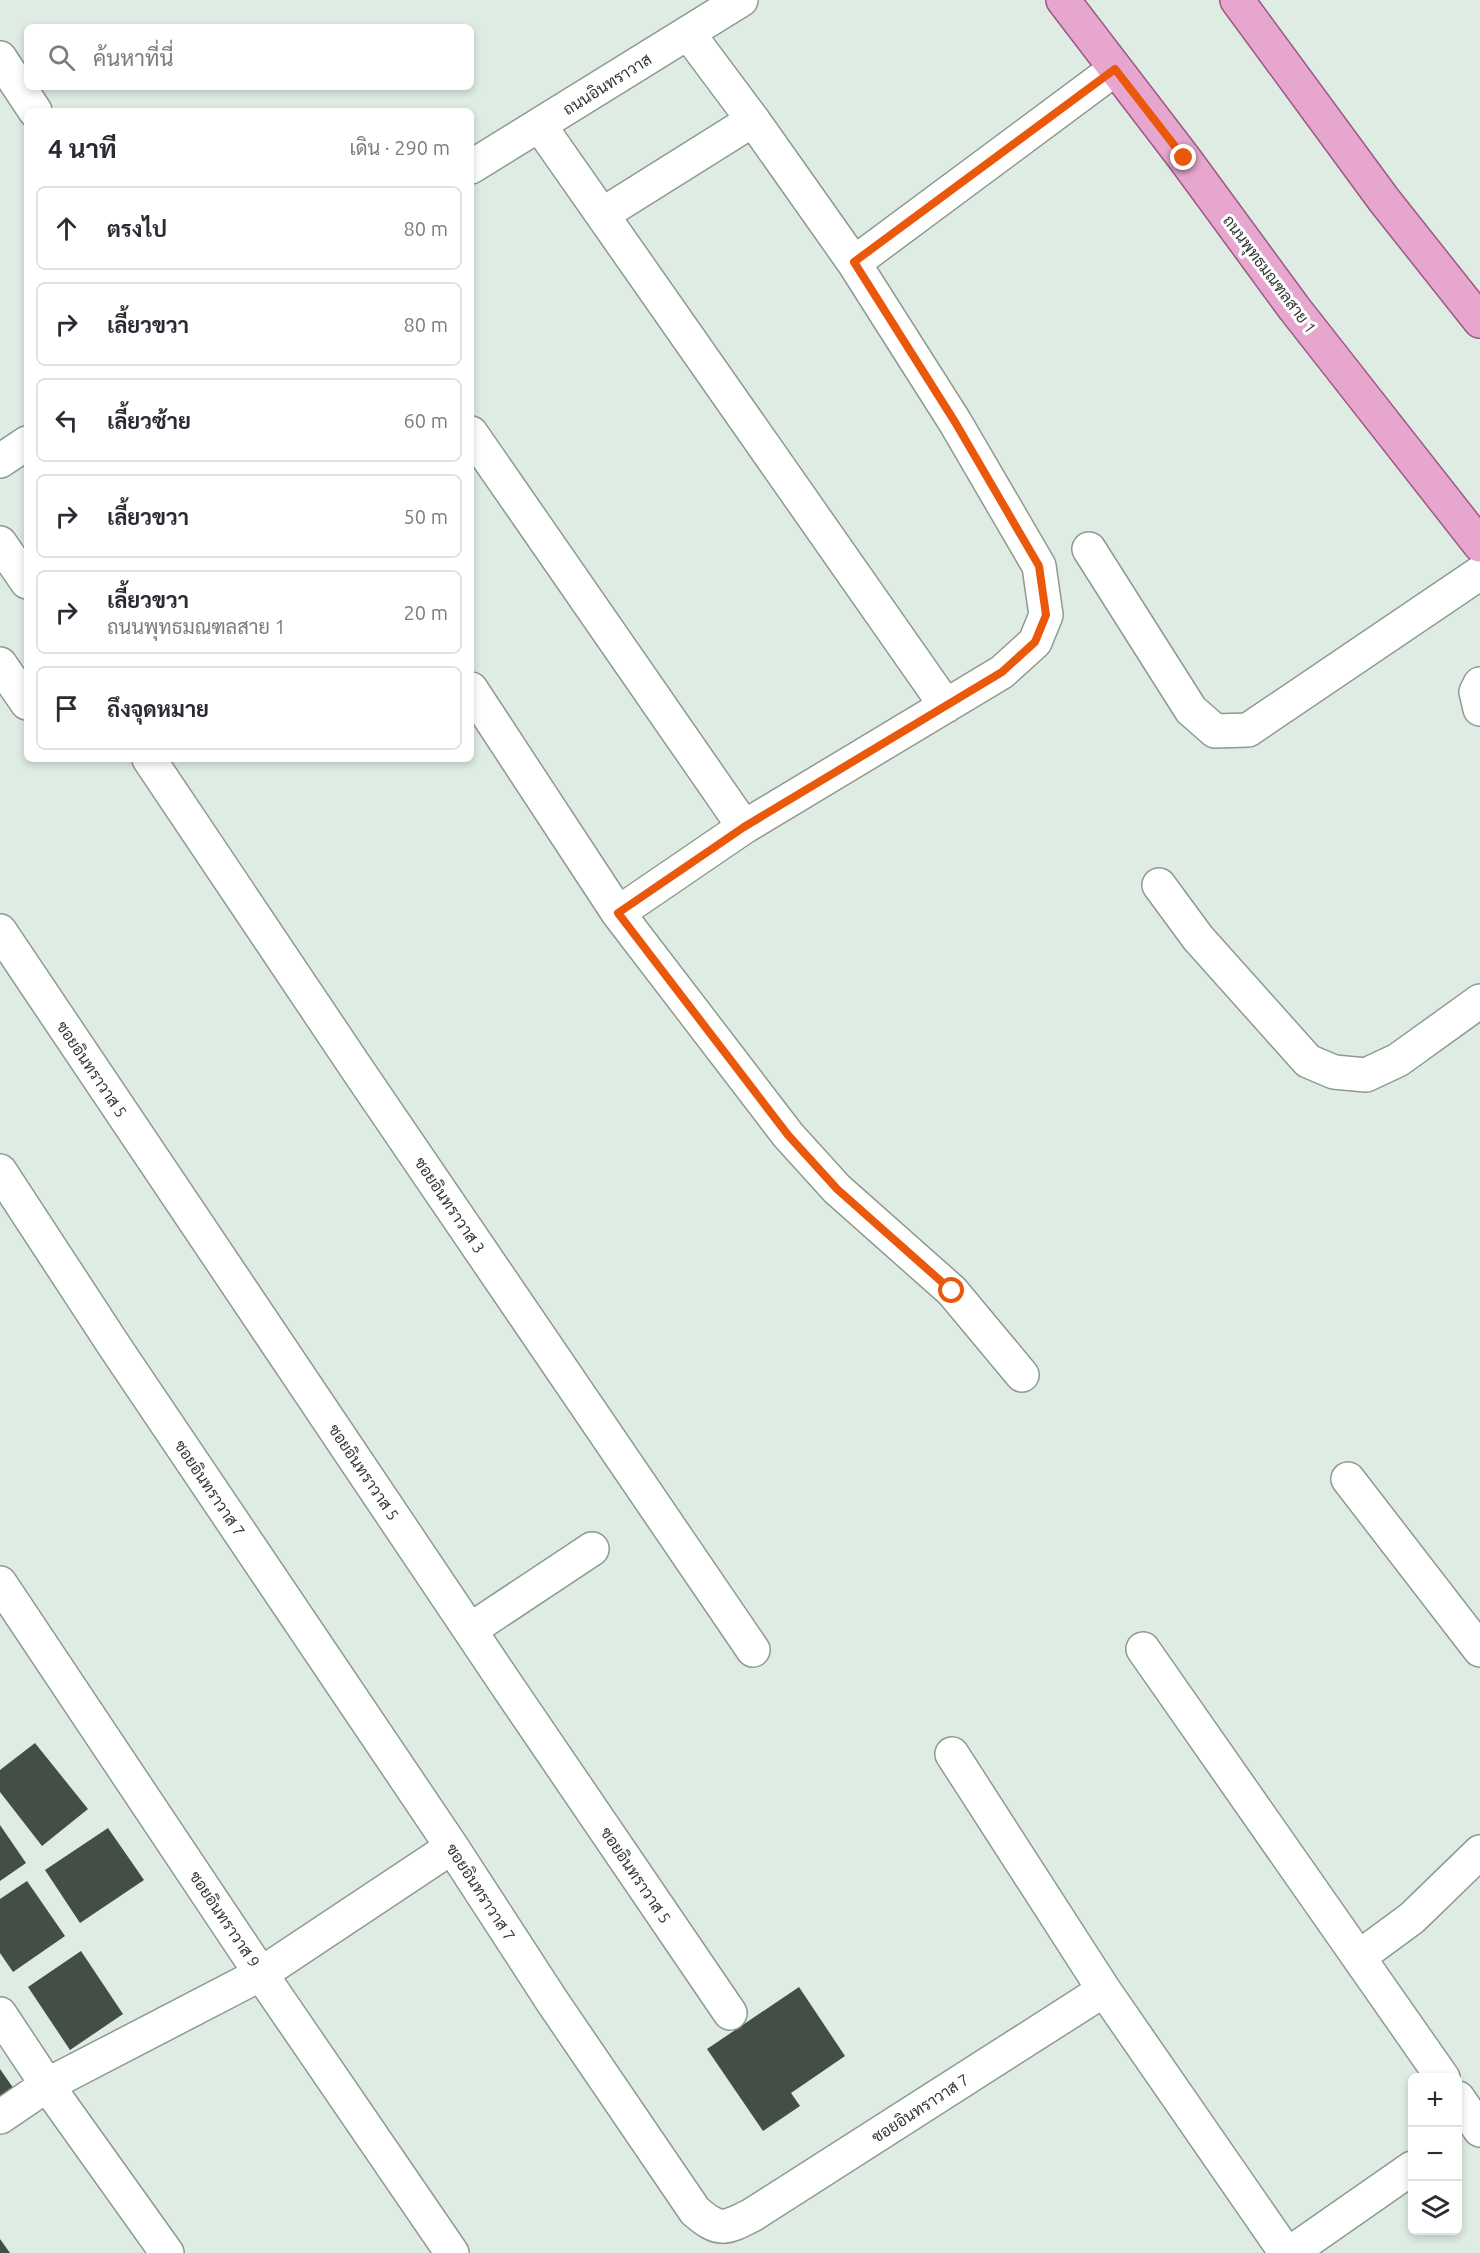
<!DOCTYPE html>
<html lang="th">
<meta charset="utf-8">
<style>
:root{--surface:#fff;--page:#f7f7f7;--text:#2b2b33;--muted:#7c7c81;--line:#e1e1e2}
body{margin:0;font-family:Ubuntu,Sarabun,sans-serif;background:var(--page);color:var(--text)}
.controls{position:absolute;right:18px;bottom:18px;display:grid;overflow:hidden;border-radius:9px;box-shadow:0 3px 9px #0003}
.controls button{width:54px;height:54px;display:grid;place-items:center;padding:0;border:0;border-bottom:2px solid var(--line);background:var(--surface);color:var(--text);font:30px sans-serif}
.stop{position:absolute;width:18px;height:18px;margin:-14px;border:4px solid #ea580c;border-radius:50%;background:#fff}
.stop.end{background:#ea580c;border-color:#fff;box-shadow:0 2px 6px #0008}
.list{margin:0;padding:0;list-style:none}
h2{display:flex;justify-content:space-between;align-items:center;height:78px;margin:0;padding:0 24px;font-size:26px}
h2 small{font-size:20px;font-weight:400;color:var(--muted)}
.list li{display:grid;grid-template-columns:39px 1fr auto;gap:18px;align-items:center;box-sizing:border-box;height:84px;margin:0 12px 12px;padding:0 12px;border:2px solid var(--line);border-radius:9px}
.list b{display:block;font-size:22px;white-space:nowrap}
.list p{margin:0;font-size:20px;white-space:nowrap;color:var(--muted)}
.list em{font-size:20px;font-style:normal;color:var(--muted)}
.icon{flex:none;width:33px;height:33px;fill:none;stroke:currentColor;stroke-width:2;stroke-linecap:round;stroke-linejoin:round}
.map{position:relative;flex:none;width:1480px;height:2253px;overflow:hidden}
.search{position:absolute;background:var(--surface);box-shadow:0 3px 9px #0003;left:24px;top:24px;width:450px;height:66px;display:flex;align-items:center;gap:15px;box-sizing:border-box;padding:0 21px;border-radius:9px;color:var(--muted);font-size:22px}
.panel{position:absolute;background:var(--surface);box-shadow:0 3px 9px #0003;left:24px;top:108px;width:450px;height:654px;border-radius:9px}
.map>svg:first-child{display:block}
</style>
<div class="map">
<svg width="1480" height="2253" viewBox="0 0 1480 2253">
<rect width="100%" height="100%" fill="#deece3"/>
<!-- building -->
<path fill="#424e46" d="M 35,1743 L 88,1809 L 42,1846 L 0,1792 L 0,1770 Z
M 0,1825 L 26,1863 L 0,1881 Z
M 108,1828 L 144,1880 L 80,1923 L 45,1870 Z
M 27,1881 L 65,1936 L 13,1972 L 0,1953 L 0,1899 Z
M 81,1951 L 123,2014 L 70,2050 L 28,1987 Z
M 799,1987 L 845,2056 L 791,2093 L 800,2106 L 763,2131 L 707,2049 Z
M 0,2069 L 14,2089 L 0,2098 Z
M 0,2239 L 10,2253 L 0,2253 Z"/>
<g fill="none" stroke-linecap="round" stroke-linejoin="round">
<!-- minor casing -->
<g stroke="#8d9a91" stroke-width="36">
<path id="minor" d="M 0,58 L 35,111
M 540,126 L 946,706
M 471,167 L 741,0
M 603,214 L 753,120
M 854,263 L 1115,69
M 471,433 L 744,827
M 0,461 L 27,443
M 0,543 L 27,582
M 1089,549 L 1191,710 L 1215,731 L 1248,730 L 1480,573
M 0,664 L 27,703
M 1480,684 L 1476,692 L 1480,709
M 471,689 L 618,913 L 788,1135 L 837,1189 L 952,1291 L 1022,1375
M 149,759 L 357,1069 L 753,1650
M 1159,885 L 1198,938 L 1308,1061 L 1334,1072 L 1366,1075 L 1398,1060 L 1480,1001
M 618,913 L 744,827 L 1002,672 L 1035,642 L 1046,615 L 1039,566 L 955,422 L 854,263 L 753,120 L 688,33
M 0,931 L 508,1687 L 730,2013
M 0,1171 L 115,1347 L 452,1847 L 552,2001 L 695,2211 C 719,2232 725,2229 752,2215 L 1104,1990
M 1348,1479 L 1480,1650
M 0,1583 L 261,1974 L 452,2253
M 470,1630 L 592,1549
M 1143,1649 L 1443,2078
M 952,1754 L 1104,1990 L 1286,2253
M 1359,1957 L 1412,1918 L 1480,1852
M 0,2014 L 47,2085 L 167,2253
M 1458,2098 L 1480,2130
M 0,2117 L 47,2085 L 261,1974 L 452,1847
M 1290,2253 L 1412,2168"/>
</g>
<!-- major casing -->
<g stroke="#9c5983" stroke-width="36">
<path id="major" d="M 1063,0 L 1184,158 L 1294,308 L 1480,545
M 1237,0 L 1384,200 L 1480,321"/>
</g>
<!-- minor -->
<use href="#minor" stroke="#fff" stroke-width="33"/>
<!-- major -->
<use href="#major" stroke="#e6a6ce" stroke-width="33"/>
</g>
<g fill="none" stroke-linecap="round" stroke-linejoin="round">
<!-- route -->
<path stroke="#ea580c" stroke-width="8" d="M 952,1291 L 837,1189 L 788,1135 L 618,913 L 744,827 L 1002,672 L 1035,642 L 1046,615 L 1039,566 L 955,422 L 854,262 L 1115,69 L 1184,158"/>
</g>
<g text-anchor="middle" dominant-baseline="central" stroke-width="6" stroke-linejoin="round" paint-order="stroke">
<!-- street labels -->
<g font-size="16" fill="#323834" stroke="#fff">
<text transform="translate(607 84) rotate(-32)">ถนนอินทราวาส</text>
<text transform="translate(1270 274) rotate(53)">ถนนพุทธมณฑลสาย 1</text>
<text transform="translate(92 1069) rotate(56)">ซอยอินทราวาส 5</text>
<text transform="translate(450 1205) rotate(56)">ซอยอินทราวาส 3</text>
<text transform="translate(364 1472) rotate(56)">ซอยอินทราวาส 5</text>
<text transform="translate(210 1488) rotate(56)">ซอยอินทราวาส 7</text>
<text transform="translate(636 1875) rotate(56)">ซอยอินทราวาส 5</text>
<text transform="translate(481 1892) rotate(57)">ซอยอินทราวาส 7</text>
<text transform="translate(225 1919) rotate(56)">ซอยอินทราวาส 9</text>
<text transform="translate(920 2108) rotate(-33)">ซอยอินทราวาส 7</text>
</g>
</g>
</svg>
<div class="controls">
<button>+</button>
<button>−</button>
<button><svg class="icon" aria-label="layers" viewBox="0 0 24 24"><path d="M12 4l9 5-9 5-9-5zM3 14l9 5 9-5"/></svg></button>
</div>
<div class="stop" style="left:952px;top:1291px"></div>
<div class="stop end" style="left:1184px;top:158px"></div>
<div class="search"><svg class="icon" aria-label="search" viewBox="0 0 24 24"><circle cx="10" cy="10" r="6"/><path d="M15 15l6 6"/></svg>ค้นหาที่นี่</div>
<section class="panel">
<h2>4 นาที<small>เดิน · 290 m</small></h2>
<ul class="list">
<li><svg class="icon" aria-label="ahead" viewBox="0 0 24 24"><path d="M12 20V5M6 11l6-6 6 6"/></svg><div><b>ตรงไป</b></div><em>80 m</em></li>
<li><svg class="icon" aria-label="right" viewBox="0 0 24 24"><path d="M7 20v-9h11M14 6l5 5-5 5"/></svg><div><b>เลี้ยวขวา</b></div><em>80 m</em></li>
<li><svg class="icon" aria-label="left" viewBox="0 0 24 24"><path d="M17 20v-9H6M10 6l-5 5 5 5"/></svg><div><b>เลี้ยวซ้าย</b></div><em>60 m</em></li>
<li><svg class="icon" aria-label="right" viewBox="0 0 24 24"><path d="M7 20v-9h11M14 6l5 5-5 5"/></svg><div><b>เลี้ยวขวา</b></div><em>50 m</em></li>
<li><svg class="icon" aria-label="right" viewBox="0 0 24 24"><path d="M7 20v-9h11M14 6l5 5-5 5"/></svg><div><b>เลี้ยวขวา</b><p>ถนนพุทธมณฑลสาย 1</p></div><em>20 m</em></li>
<li><svg class="icon" aria-label="arrive" viewBox="0 0 24 24"><path d="M6 21V4h12l-3 4 3 4H6"/></svg><div><b>ถึงจุดหมาย</b></div></li>
</ul>
</section>
</div>
